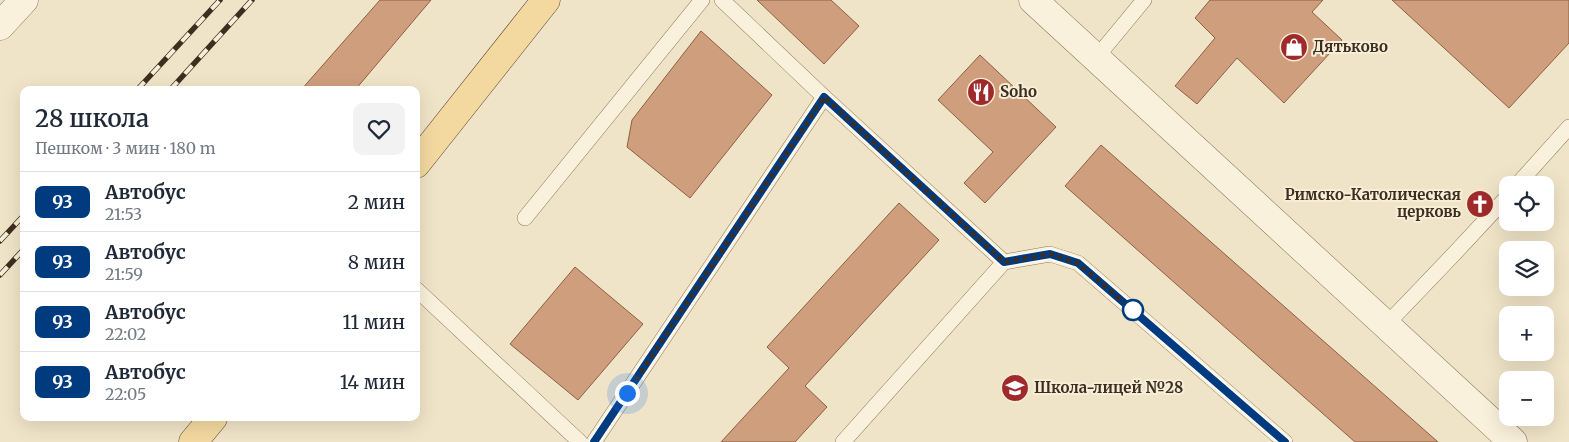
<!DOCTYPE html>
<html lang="ru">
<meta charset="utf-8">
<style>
body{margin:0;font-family:Merriweather,serif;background:#f2f2f3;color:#1f2937;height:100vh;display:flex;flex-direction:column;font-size:19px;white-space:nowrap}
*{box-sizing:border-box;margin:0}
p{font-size:16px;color:#747a83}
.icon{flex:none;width:28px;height:28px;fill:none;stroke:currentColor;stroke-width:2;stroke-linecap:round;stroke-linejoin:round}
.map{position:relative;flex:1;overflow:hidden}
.sheet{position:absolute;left:20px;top:86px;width:400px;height:335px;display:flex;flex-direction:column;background:#fff;border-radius:10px;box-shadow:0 5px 20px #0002}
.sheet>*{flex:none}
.badge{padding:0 10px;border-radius:8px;font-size:18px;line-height:32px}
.tools{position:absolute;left:1499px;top:176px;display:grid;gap:10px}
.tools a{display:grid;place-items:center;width:55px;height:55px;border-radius:10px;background:#fff;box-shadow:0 5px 20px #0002;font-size:25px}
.you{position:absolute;width:25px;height:25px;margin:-12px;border:4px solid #fff;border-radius:50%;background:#1a73e8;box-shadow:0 0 0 8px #1a73e833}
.map>.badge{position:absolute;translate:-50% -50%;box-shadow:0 0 0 2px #fff}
.round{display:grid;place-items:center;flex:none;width:52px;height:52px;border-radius:10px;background:#f2f2f3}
.summary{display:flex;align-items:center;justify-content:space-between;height:85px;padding:0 15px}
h1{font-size:24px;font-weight:600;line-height:38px}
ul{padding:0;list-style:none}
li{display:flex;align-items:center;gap:15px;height:60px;padding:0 15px;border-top:1px solid #e0e1e3}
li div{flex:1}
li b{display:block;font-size:19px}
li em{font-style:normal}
li .badge{min-width:55px;font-weight:700;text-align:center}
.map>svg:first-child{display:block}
.building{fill:#cf9f7d;stroke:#8d5f41}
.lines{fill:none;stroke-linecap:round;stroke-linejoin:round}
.service-casing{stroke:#8d765c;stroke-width:16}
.minor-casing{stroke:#8d765c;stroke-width:29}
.primary-casing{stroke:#5b4430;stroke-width:29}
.service{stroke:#faf1dc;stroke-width:15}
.minor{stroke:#faf1dc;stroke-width:28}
.primary{stroke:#f3d9a0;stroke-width:28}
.rail-casing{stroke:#3d2e20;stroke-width:5.5}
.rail{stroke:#f7eed8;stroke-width:4;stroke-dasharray:11;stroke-linecap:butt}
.line-casing{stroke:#fff;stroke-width:11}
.line{stroke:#003b80;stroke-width:8}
.walk{stroke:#3d2e20;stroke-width:5;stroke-dasharray:0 9}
.stop-dot{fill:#fff;stroke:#003b80;stroke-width:2.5}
.labels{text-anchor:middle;stroke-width:4;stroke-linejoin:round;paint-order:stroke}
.poi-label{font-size:15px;font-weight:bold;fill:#3d2e20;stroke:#f7eed8;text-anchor:start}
</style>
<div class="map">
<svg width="1569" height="442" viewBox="0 0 1569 442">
<rect width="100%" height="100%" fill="#f0e4c8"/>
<g class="building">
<polygon points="380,0 431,0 355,90 301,90"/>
<polygon points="757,0 831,0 859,26 824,64"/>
<polygon points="1210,0 1323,0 1312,12 1342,40 1284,103 1237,58 1197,104 1175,86 1215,38 1195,18"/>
<polygon points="1392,0 1569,0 1569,43 1509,108"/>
<polygon points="701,31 772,95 690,198 627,147 632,120"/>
<polygon points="980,55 1056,127 985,203 964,183 993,152 938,100"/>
<polygon points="1101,145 1438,442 1355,442 1065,186"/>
<polygon points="899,203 939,240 805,386 827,407 795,442 721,442 789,368 767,347"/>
<polygon points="575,267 643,324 578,400 510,344"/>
</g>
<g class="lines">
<g class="service-casing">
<g id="service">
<polyline points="722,0 824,97 1004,262"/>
<polyline points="1096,58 1144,0"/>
<polyline points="1517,185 1569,127"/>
<polyline points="525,218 702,0"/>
<polyline points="416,289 580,442"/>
<polyline points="1386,325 1454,254 1508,196"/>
<polyline points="594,442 824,97"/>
<polyline points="843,442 1004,262 1050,254 1078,263 1285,442"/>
</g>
</g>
<g class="minor-casing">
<g id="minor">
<polyline points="1033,0 1513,442"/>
<polyline points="0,26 24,0"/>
</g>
</g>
<g class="primary-casing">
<g id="primary">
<polyline points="416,164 546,0"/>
<polyline points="193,442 213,418"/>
</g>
</g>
<use href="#service" class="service"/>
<use href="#minor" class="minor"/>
<use href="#primary" class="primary"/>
<g class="rail-casing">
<g id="rail">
<polyline points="137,90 220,0"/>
<polyline points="170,90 252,0"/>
<polyline points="0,241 24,215"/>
<polyline points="0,275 24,249"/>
</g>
</g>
<use href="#rail" class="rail"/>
</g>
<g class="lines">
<g class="line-casing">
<polyline id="line" points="594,442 824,97 1004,262 1050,254 1078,263 1285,442"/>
</g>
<use href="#line" class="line"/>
<polyline class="walk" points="627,393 824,97 1004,262 1050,254 1078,263 1137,314 1133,310"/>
</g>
<defs>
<g id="shop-disc" transform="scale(1.4375)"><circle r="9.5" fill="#9e2a2b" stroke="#f7eed8"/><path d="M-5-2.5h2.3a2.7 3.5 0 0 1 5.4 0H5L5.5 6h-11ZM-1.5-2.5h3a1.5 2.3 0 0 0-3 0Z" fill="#fff"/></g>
<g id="restaurant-disc" transform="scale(1.4375)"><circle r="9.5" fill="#9e2a2b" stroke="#f7eed8"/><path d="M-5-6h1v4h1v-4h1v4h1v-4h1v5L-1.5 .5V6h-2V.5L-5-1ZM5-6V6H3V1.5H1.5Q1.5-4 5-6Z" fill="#fff"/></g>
<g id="church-disc" transform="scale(1.4375)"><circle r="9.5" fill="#9e2a2b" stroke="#f7eed8"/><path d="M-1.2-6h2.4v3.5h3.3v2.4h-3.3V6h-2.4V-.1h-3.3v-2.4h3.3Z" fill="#fff"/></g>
<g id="school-disc" transform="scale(1.4375)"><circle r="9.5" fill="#9e2a2b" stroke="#f7eed8"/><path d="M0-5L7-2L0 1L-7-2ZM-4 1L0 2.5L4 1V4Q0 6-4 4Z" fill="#fff"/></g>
</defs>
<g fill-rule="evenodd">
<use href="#shop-disc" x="1294" y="47"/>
<use href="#restaurant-disc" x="981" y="92"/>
<use href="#church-disc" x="1480" y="204"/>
<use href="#school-disc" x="1015" y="388"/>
</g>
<circle class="stop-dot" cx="1133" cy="310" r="10"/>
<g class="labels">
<g class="poi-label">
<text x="1313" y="52">Дятьково</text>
<text x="1000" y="97">Soho</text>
<text x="1461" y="200" text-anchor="end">Римско-Католическая<tspan x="1461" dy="17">церковь</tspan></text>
<text x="1034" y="393">Школа-лицей №28</text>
</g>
</g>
</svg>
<div class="tools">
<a><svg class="icon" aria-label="locate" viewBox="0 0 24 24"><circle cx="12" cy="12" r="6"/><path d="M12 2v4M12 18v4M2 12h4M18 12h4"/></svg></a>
<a><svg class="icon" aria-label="layers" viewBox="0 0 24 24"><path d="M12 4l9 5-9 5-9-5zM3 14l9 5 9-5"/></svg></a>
<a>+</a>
<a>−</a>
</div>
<div class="you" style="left:627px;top:393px"></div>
<section class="sheet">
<div class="summary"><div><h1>28 школа</h1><p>Пешком · 3 мин · 180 m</p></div><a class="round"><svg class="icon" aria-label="heart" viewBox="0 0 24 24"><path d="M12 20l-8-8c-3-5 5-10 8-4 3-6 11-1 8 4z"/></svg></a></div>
<ul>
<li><span class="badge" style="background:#003b80;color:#fff">93</span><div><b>Автобус</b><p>21:53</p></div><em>2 мин</em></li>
<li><span class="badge" style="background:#003b80;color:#fff">93</span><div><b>Автобус</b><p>21:59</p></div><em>8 мин</em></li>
<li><span class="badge" style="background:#003b80;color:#fff">93</span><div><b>Автобус</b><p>22:02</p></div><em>11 мин</em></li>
<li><span class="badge" style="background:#003b80;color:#fff">93</span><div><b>Автобус</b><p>22:05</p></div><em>14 мин</em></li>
</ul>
</section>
</div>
